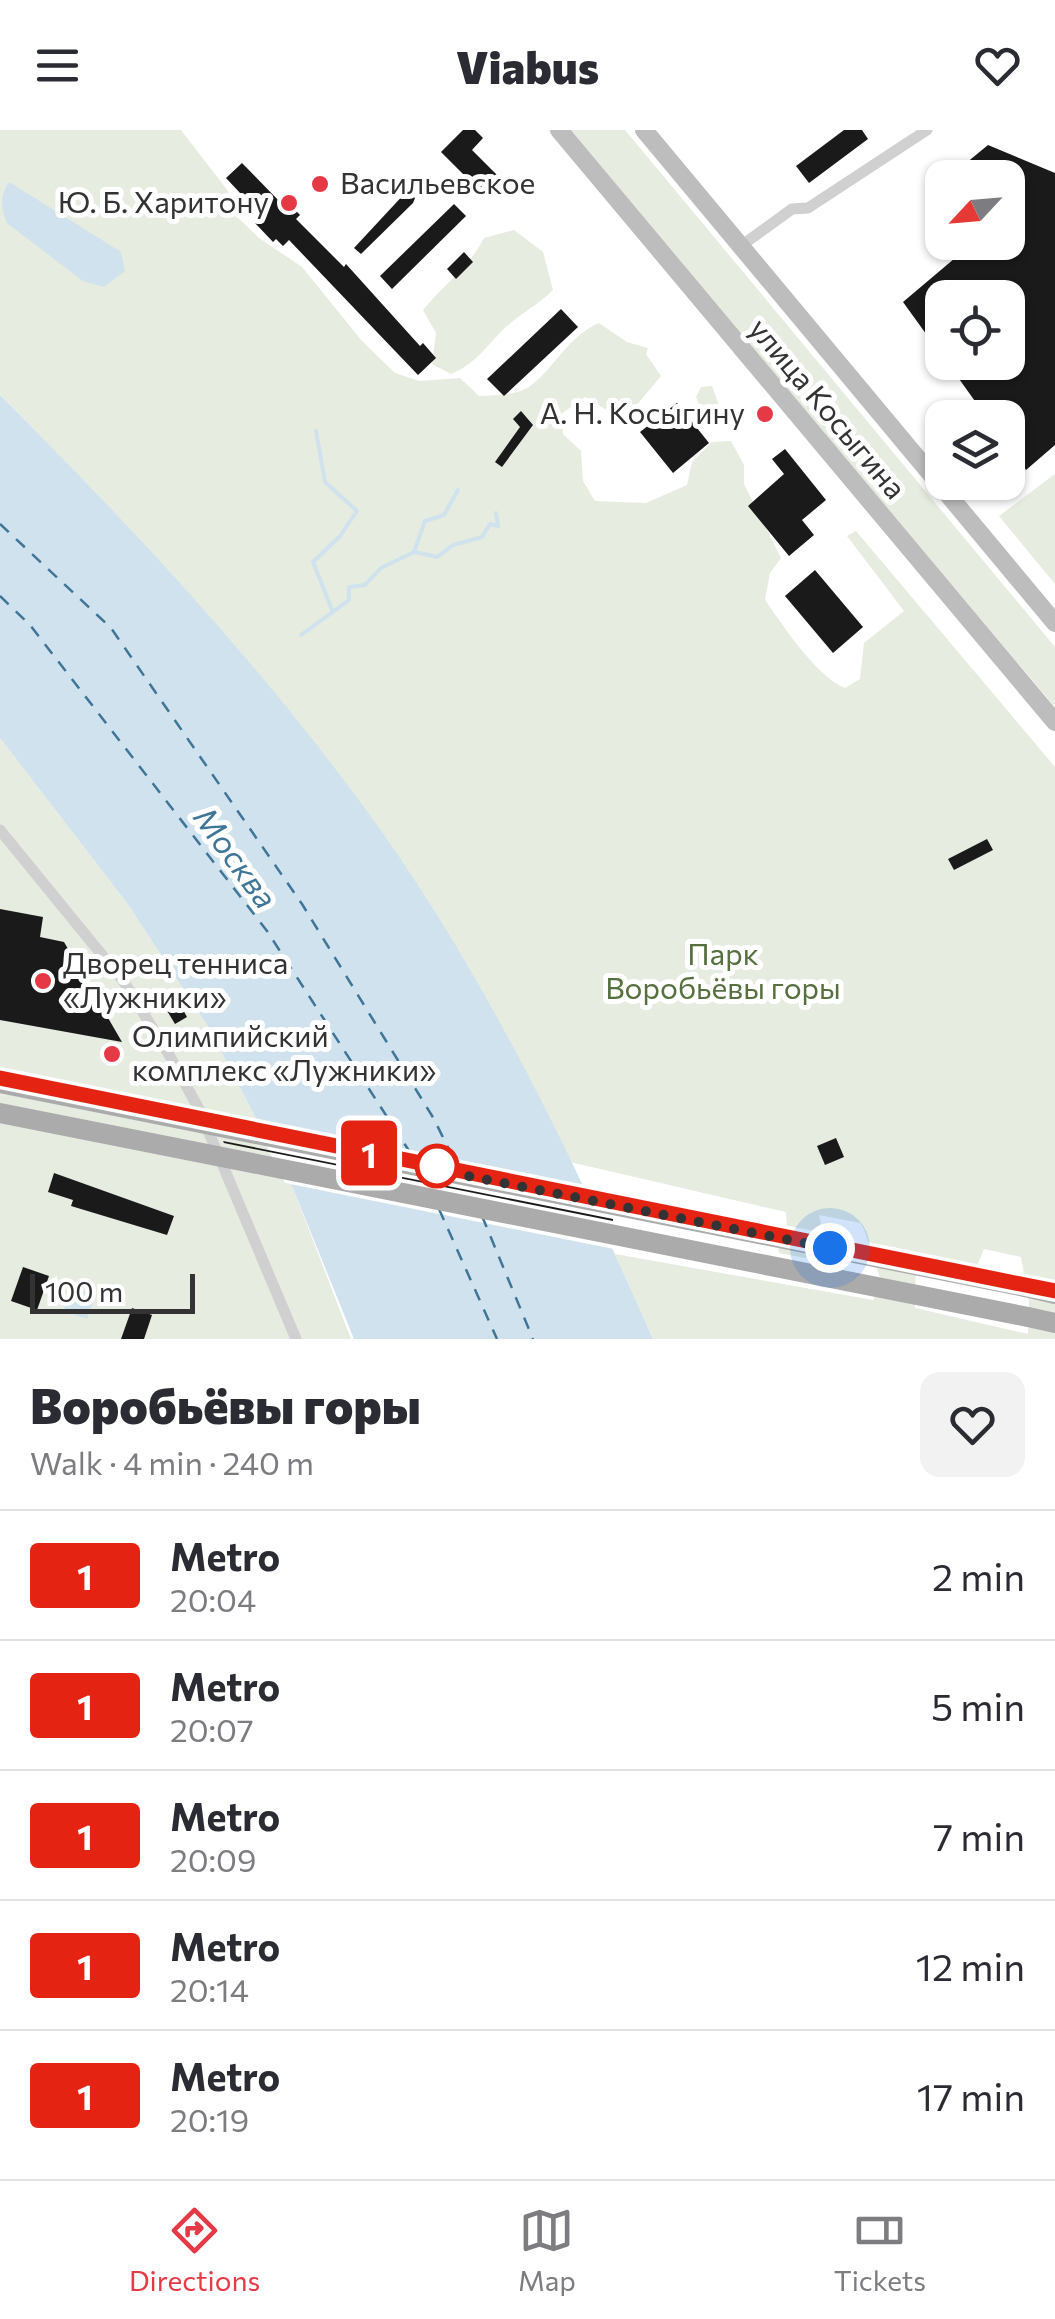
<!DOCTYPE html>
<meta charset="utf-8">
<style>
body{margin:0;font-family:Commissioner,sans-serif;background:#f2f2f3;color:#2b2b33;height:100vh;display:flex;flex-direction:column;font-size:38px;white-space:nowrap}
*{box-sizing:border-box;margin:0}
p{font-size:32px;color:#7c7c81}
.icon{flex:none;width:55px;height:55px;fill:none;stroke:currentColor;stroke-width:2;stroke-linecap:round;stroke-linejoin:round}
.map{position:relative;height:1209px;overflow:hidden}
.panel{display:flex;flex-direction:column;background:#fff;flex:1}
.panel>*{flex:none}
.badge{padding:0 20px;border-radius:8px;font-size:35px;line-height:65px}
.needle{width:65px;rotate:244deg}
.buttons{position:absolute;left:925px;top:30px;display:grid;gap:20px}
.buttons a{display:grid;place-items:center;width:100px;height:100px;border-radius:20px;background:#fff;box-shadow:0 2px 8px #0004;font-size:50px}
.scale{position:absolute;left:30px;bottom:25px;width:165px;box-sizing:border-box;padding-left:10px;border:5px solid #333;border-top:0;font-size:28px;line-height:35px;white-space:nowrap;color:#333;-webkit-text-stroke:8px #fff;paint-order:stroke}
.you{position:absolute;width:50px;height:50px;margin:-25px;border:8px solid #fff;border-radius:50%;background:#1a73e8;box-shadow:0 0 0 15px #1a73e833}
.map>.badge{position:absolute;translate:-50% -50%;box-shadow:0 0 0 5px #fff}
.round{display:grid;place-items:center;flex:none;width:105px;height:105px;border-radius:20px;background:#f2f2f3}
.summary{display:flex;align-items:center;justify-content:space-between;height:170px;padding:0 30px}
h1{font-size:48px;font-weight:800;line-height:75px}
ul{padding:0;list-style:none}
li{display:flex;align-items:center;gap:30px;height:130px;padding:0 30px;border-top:2px solid #e1e1e2}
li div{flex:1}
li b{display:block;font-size:38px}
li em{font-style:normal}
li .badge{min-width:110px;font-weight:700;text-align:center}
header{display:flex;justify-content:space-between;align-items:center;height:130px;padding:0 30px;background:#fff;font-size:45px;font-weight:800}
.tabs{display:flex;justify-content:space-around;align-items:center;height:140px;border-top:2px solid #e1e1e2;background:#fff;font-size:28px;color:#7c7c81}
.tabs a{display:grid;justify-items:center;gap:5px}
.tabs .selected{color:#e63946}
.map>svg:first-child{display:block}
.green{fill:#e6ecdf;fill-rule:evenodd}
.water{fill:#cfe2ee}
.pier{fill:#fff}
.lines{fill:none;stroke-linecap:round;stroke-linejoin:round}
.stream{stroke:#cfe2ee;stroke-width:4}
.ferry{stroke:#3f7597;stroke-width:2.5;stroke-dasharray:12 10;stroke-linecap:butt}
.building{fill:#1a1a1a}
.minor{stroke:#d0d0d0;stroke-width:11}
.secondary{stroke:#bdbdbd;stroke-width:18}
.primary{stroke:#ababab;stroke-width:20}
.primary-bridge{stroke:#ababab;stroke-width:20}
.line-casing{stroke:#fff;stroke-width:22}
.line{stroke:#e42313;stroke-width:15}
.walk{stroke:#333;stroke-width:10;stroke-dasharray:0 18}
.poi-dot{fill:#e63946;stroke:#fff;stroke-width:4}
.stop-dot{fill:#fff;stroke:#e42313;stroke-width:5}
.labels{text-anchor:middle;stroke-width:10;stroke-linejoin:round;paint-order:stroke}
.poi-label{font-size:30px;fill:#333;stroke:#fff;text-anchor:start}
.street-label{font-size:30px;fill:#333;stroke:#fff}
.park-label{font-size:30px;fill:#56703f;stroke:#fff}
.water-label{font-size:32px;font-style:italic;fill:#3f7597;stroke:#fff}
</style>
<header><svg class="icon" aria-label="menu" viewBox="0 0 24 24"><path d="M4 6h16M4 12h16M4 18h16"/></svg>Viabus<svg class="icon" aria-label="heart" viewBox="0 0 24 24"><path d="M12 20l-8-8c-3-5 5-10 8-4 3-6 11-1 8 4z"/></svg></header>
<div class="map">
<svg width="1055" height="1209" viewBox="0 0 1055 1209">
<rect width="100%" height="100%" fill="#fff"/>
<g class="green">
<path d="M0,0H181L228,61L233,83L259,108L302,137L362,211L395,243L419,251L460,248L479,266C494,265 513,266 527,258C552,243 566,207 599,193L627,212L648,218L646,224L661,246L635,277L610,282L585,267L561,284L563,304L581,321L583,351L595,371L646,373L687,355L692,332L712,312L731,311L744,335V354L781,428L770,443L765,470C785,498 815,545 845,558L860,549L864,513L904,481L847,406L856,401L1055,637V1209H653L615,1124L873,1170L882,1154L864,1099L860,1093L819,1085L823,1102L818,1122L805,1128L779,1123L775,1098L787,1097L786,1082L570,1032C426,728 235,500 0,265ZM984,1119L1021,1127L1029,1172L1028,1204L915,1178L916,1129L976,1138Z"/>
<polygon points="567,0 625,0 1055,517 1055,577"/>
<path d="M514,100L543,122L553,160C537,176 516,186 501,202C483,220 475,234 451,244L432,234L436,203L423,180C444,154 468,139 484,108Z"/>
<polygon points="712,256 724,290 721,293 703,284 696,267 701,257"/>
<polygon points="1055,344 1055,454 999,386"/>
<polygon points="0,608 127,773 209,898 294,1061 351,1209 0,1209"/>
</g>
<g class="water">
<path d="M9,52L121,122L125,141L104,157L83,151L7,93C0,77 0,67 9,52Z"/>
<path d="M0,265C132,397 259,533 369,684C486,845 573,1028 653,1209H354L294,1061L209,898L127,773L0,608Z"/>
<polygon points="72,1157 96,1165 87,1189 63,1181"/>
</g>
<polygon class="pier" points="254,990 588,1058 619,1120 285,1053"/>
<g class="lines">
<g class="stream">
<polyline points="316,301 325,352 357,381 340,406 313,432 332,480"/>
<polyline points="414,422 437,427 453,415 482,407 490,394 498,396 496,383"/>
<polyline points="301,505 349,470 349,457 365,455 381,438 414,422 425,391 444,385 458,360"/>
</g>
<g class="ferry">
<polyline points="0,394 111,498 302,774 434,989 456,1034"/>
<polyline points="0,466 30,495 267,801 413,1027"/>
<polyline points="439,1079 497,1209"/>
<polyline points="482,1086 533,1209"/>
</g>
</g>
<g class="building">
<polygon points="463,0 475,0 483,8 472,20 503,51 486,67 441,22"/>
<polygon points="844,0 862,0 868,9 809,53 796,36"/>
<polygon points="988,15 1055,43 1055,315 1026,340 1008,315 1008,288 987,288 947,232 1008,232 1008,168 942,168 942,226 903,172 974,112 1008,112 1008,48 948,48"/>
<polygon points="242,33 280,72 284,68 300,85 296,89 344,137 346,134 420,216 423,213 436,228 418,245 289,110 283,116 276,109 273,112 255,93 256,80 226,48"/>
<polygon points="407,61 415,68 413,73 361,124 354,118"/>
<polygon points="454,74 466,86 392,159 380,146"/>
<polygon points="464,122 473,132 456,149 447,139"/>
<polygon points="561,179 578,197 504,266 487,249"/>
<polygon points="677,273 709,313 673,343 640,302"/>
<polygon points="521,281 533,295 502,337 495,332 520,297 513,289"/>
<polygon points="785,319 826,370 802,390 814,405 789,426 748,376 784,344 772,329"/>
<polygon points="815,440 863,497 833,523 785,466"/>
<polygon points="987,709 993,720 954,740 948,729"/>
<polygon points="0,779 43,787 40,807 64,812 122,912 0,890"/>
<polygon points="173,862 187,887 175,894 160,869"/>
<polygon points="836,1008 844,1027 825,1035 817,1016"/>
<polygon points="223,1011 613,1089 613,1091 224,1013"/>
<polygon points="54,1043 174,1086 167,1105 71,1076 73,1070 48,1062"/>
<polygon points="23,1137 49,1146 37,1180 11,1171"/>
<polygon points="132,1178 152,1185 144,1209 121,1209"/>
</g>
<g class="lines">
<g class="minor">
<polyline points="741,116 792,79 808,78 927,0"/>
<polyline points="0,700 124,852 168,923 199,979 296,1209"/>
</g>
<g class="secondary">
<polyline points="559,0 1055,592"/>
<polyline points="644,0 1055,493"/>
</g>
<g class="primary">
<polyline points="1025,1157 1055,1164"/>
<polyline points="1028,1187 1055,1193"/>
</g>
<g class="primary-bridge">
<polyline points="0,953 1025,1157"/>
<polyline points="0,983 1028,1187"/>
</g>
</g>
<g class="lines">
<g class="line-casing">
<polyline id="line" points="0,948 1055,1161"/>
</g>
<use href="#line" class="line"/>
<polyline class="walk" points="437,1036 438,1040 830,1118"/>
</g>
<g class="poi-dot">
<circle cx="320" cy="54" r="10"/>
<circle cx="289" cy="73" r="10"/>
<circle cx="765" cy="284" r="10"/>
<circle cx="43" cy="851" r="10"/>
<circle cx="112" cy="924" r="10"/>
</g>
<circle class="stop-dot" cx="437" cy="1036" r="20"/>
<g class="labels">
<g class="poi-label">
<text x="340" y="64">Васильевское</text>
<text x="269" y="83" text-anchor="end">Ю. Б. Харитону</text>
<text x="745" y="294" text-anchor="end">А. Н. Косыгину</text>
<text x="63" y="844">Дворец тенниса<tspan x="63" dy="34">«Лужники»</tspan></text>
<text x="132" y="917">Олимпийский<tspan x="132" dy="34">комплекс «Лужники»</tspan></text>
</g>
<g class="street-label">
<text transform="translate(827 279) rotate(50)" y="10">улица Косыгина</text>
</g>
<g class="park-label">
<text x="723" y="835">Парк<tspan x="723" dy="34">Воробьёвы горы</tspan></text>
</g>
<g class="water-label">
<text transform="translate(235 728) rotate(54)" y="11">Москва</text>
</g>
</g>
</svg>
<div class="buttons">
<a><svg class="needle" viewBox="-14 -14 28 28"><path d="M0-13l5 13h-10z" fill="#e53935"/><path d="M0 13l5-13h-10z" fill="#7c7c81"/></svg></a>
<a><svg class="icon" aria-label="locate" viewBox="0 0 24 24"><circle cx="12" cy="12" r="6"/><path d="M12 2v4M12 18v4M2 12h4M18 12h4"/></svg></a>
<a><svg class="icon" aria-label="layers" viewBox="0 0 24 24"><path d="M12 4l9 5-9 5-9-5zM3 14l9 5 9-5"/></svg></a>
</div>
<div class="scale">100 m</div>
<div class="you" style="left:830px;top:1118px"></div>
<b class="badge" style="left:369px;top:1023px;background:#e42313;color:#fff">1</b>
</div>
<section class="panel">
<div class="summary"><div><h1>Воробьёвы горы</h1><p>Walk · 4 min · 240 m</p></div><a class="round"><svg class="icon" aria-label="heart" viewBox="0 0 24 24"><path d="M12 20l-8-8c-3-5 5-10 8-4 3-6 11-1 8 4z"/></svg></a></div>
<ul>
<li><span class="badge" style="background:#e42313;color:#fff">1</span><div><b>Metro</b><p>20:04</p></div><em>2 min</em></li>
<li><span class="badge" style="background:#e42313;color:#fff">1</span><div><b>Metro</b><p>20:07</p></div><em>5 min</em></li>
<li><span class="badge" style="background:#e42313;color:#fff">1</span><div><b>Metro</b><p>20:09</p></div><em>7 min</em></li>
<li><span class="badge" style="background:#e42313;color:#fff">1</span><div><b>Metro</b><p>20:14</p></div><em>12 min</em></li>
<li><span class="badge" style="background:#e42313;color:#fff">1</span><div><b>Metro</b><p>20:19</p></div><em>17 min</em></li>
</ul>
</section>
<nav class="tabs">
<a class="selected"><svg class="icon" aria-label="directions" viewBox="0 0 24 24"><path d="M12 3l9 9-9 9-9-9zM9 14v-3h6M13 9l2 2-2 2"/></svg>Directions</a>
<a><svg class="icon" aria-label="map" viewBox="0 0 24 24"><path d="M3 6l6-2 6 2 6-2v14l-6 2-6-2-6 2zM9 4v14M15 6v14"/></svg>Map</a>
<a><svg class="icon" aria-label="tickets" viewBox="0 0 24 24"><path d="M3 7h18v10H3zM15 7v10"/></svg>Tickets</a>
</nav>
